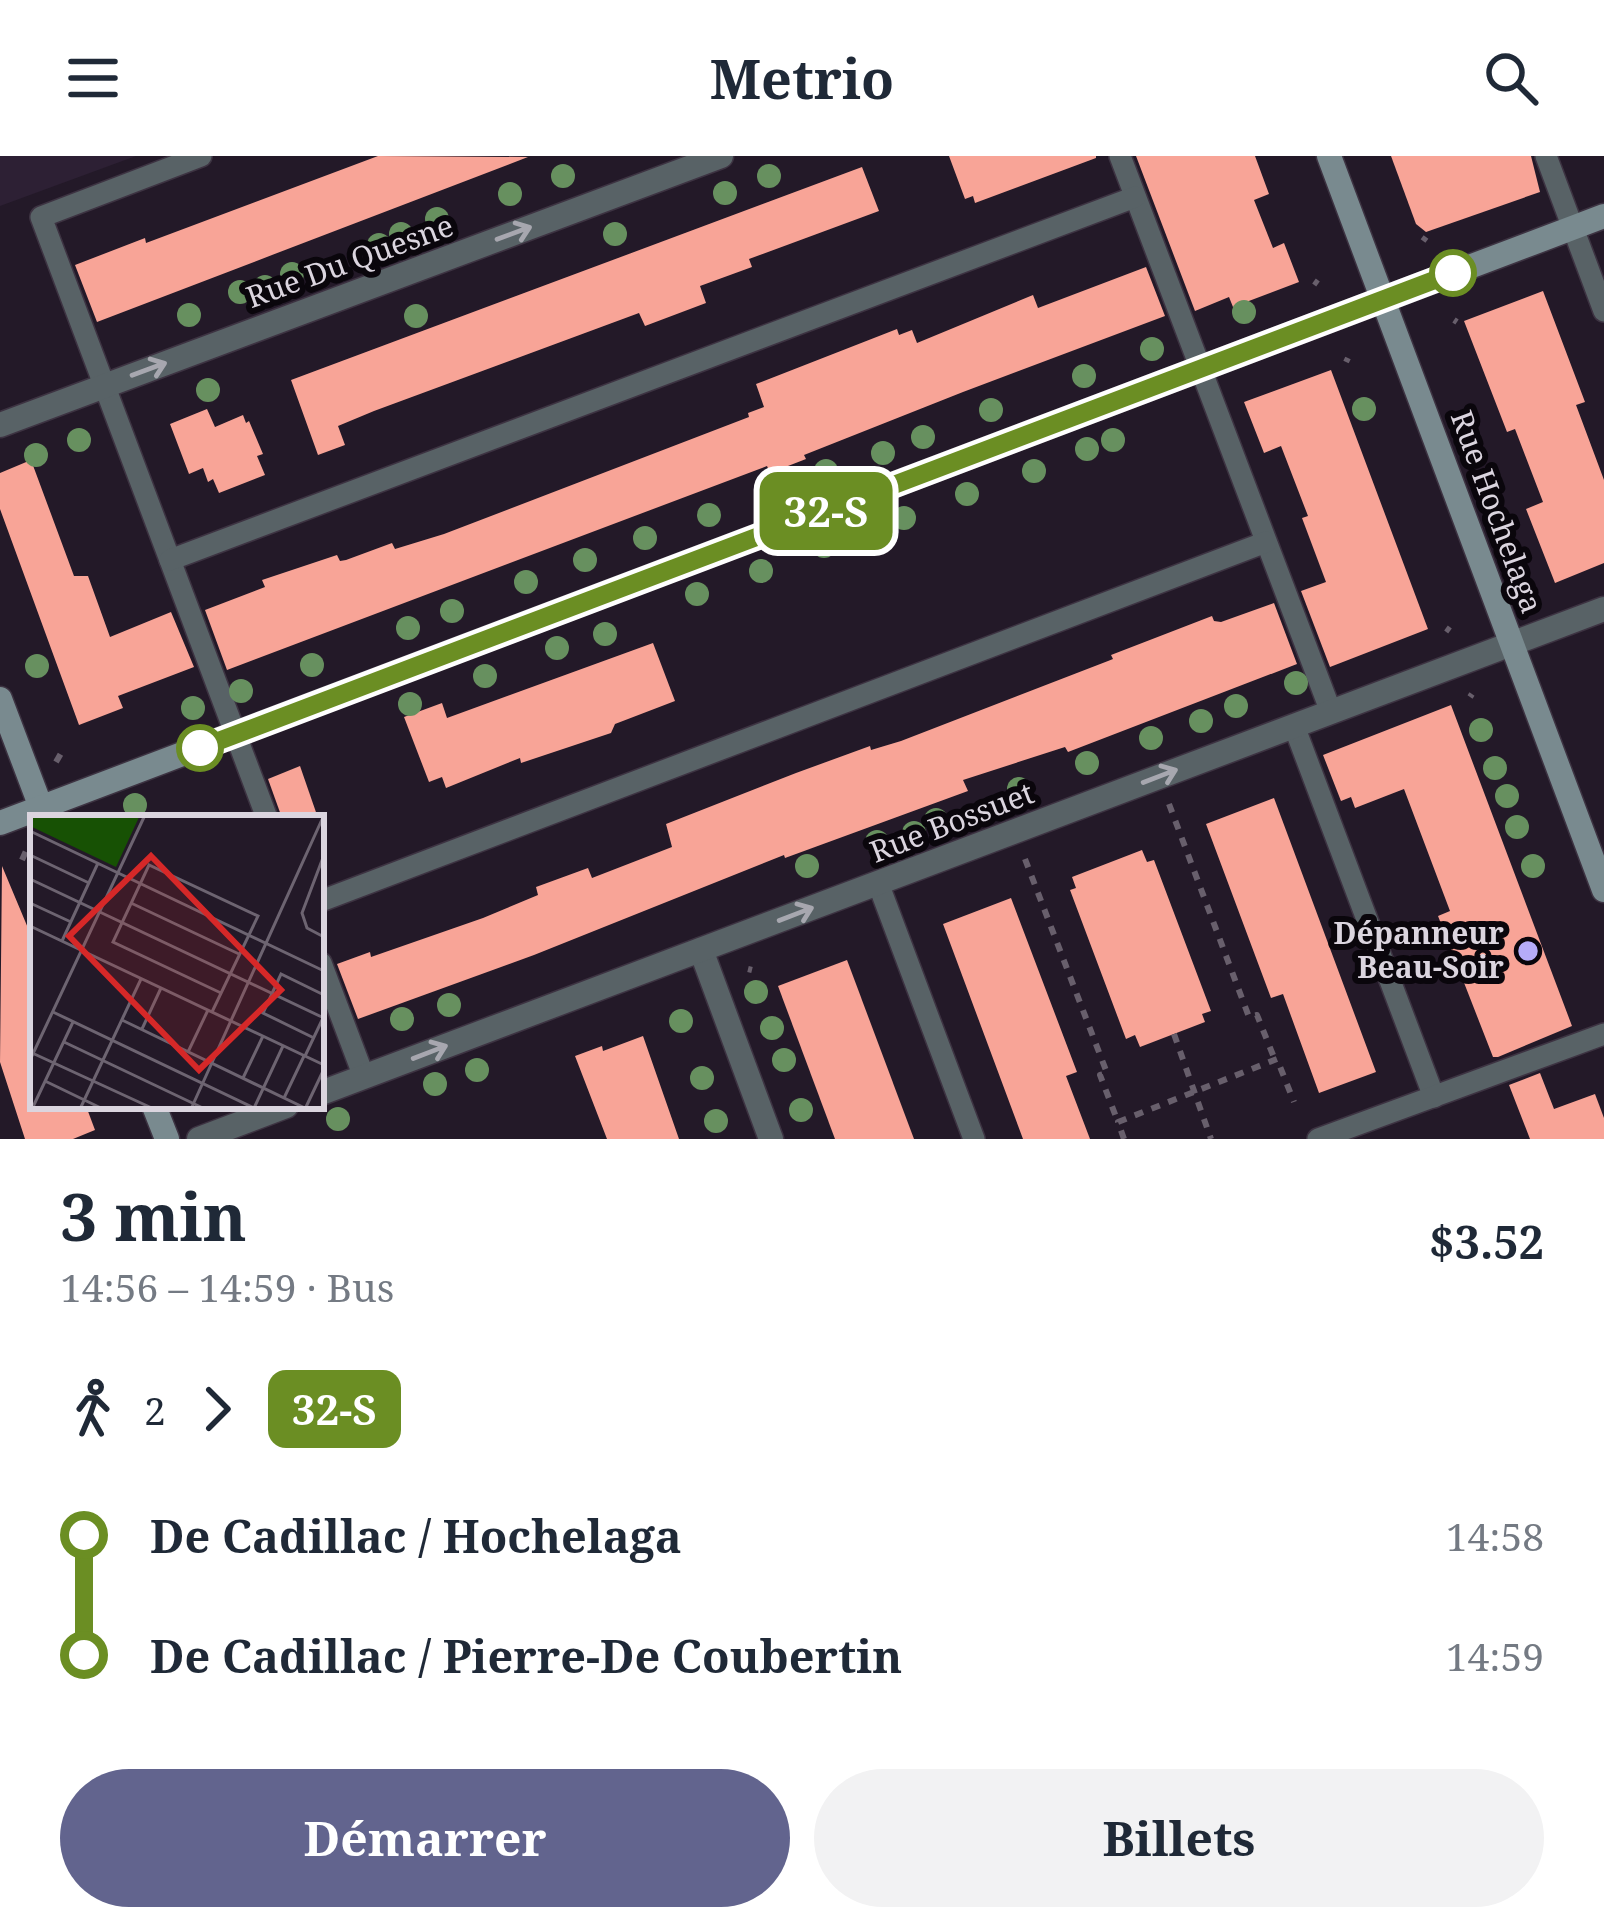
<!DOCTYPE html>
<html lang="fr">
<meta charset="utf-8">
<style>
body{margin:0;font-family:"Noto Serif",serif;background:#f2f2f3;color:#1f2937;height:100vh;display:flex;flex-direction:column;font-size:45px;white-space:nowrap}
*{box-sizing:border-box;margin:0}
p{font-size:39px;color:#747a83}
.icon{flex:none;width:66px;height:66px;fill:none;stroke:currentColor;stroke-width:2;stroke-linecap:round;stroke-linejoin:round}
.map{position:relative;height:983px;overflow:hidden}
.drawer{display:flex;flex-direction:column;background:#fff;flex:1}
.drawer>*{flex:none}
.badge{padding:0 24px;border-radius:18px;font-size:42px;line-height:78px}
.map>.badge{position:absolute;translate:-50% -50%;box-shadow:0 0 0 6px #fff}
.legs{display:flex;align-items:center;gap:18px;height:132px;padding:0 60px;font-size:39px}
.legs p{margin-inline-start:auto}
.headline{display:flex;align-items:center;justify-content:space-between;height:204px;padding:0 60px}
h1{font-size:66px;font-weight:700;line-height:90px}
.primary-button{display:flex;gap:24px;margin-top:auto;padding:24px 60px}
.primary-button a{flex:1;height:138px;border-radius:72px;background:#62648e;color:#fff;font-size:48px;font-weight:700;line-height:138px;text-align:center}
.primary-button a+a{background:#f2f2f3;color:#1f2937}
ul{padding:0 60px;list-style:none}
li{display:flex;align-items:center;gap:42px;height:120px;font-size:45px}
li i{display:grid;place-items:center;width:18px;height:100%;margin:0 15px;background:currentColor}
li i::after{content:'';width:30px;height:30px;margin:-15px;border:9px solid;border-radius:50%;background:#fff}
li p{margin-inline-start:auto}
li:first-child i{background:linear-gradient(#0000 50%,currentColor 0)}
li:last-child i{background:linear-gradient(currentColor 50%,#0000 0)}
header{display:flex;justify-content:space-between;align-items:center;height:156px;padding:0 60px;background:#fff;font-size:54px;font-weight:700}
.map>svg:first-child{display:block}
.built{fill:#2d2034}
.building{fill:#f8a497}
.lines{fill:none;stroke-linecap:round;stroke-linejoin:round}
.lane-casing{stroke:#3d3342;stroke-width:24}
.street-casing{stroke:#3d3342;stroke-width:27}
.secondary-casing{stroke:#3d3342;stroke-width:27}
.path{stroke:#685f6c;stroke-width:6;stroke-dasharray:9 9;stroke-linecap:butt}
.lane{stroke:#586266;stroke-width:21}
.street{stroke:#586266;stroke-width:24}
.secondary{stroke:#798a8f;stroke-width:24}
.tree{fill:#67905f}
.oneway{stroke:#a7a7af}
.line-1-casing{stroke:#fff;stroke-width:27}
.line-1{stroke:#6b8e23;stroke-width:18}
.stop-1-dot{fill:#fff;stroke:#6b8e23;stroke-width:6}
.poi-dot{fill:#b5acf8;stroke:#0a060c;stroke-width:4.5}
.labels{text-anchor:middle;stroke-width:12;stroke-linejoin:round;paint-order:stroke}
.street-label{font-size:30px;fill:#dbd5df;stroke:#0a060c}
.poi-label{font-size:30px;font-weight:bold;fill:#dbd5df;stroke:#0a060c;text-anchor:end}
.inset-road{fill:none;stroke:#6d6471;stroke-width:3}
.view{fill:#d62828;fill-opacity:0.15;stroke:#d62828;stroke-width:6}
.inset-edge{fill:none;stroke:#dbd5df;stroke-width:6}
</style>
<header><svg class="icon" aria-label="menu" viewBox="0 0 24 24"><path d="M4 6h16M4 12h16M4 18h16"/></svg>Metrio<svg class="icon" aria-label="search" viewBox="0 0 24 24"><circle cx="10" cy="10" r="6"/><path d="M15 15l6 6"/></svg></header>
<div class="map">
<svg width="1604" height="983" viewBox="0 0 1604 983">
<rect width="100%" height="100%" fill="#231928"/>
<polygon class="built" points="0,0 136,0 0,50"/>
<g class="building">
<polygon points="378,0 528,1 97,166 75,109 145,82 146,87"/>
<polygon points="949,0 1096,0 1096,2 975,47 973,40 965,43"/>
<polygon points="1136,0 1255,0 1269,38 1254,44 1273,92 1284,87 1299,126 1233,151 1229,141 1195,155"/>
<polygon points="1391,0 1531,0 1540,36 1426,76 1416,68"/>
<polygon points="862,11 879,55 749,103 752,111 700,130 706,147 645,170 639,157 374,255 338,270 345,289 318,299 291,224"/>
<polygon points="1146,111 1165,160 963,236 804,299 806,303 770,317 767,310 227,514 205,454 265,431 262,424 337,399 340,405 346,404 392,387 395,393 444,378 749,261 748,257 764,251 756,228 897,173 899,179 912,174 917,187 1033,139 1038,152"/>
<polygon points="1543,135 1585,246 1576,249 1604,324 1604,407 1555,427 1526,353 1543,346 1515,273 1507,276 1464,165"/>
<polygon points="1331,214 1428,473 1330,511 1301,435 1326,426 1302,362 1308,360 1281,290 1264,297 1244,246"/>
<polygon points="207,253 215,271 243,259 246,267 249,265 263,298 257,300 265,319 219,337 213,323 208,326 203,312 189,318 170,268"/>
<polygon points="31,304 74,420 88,420 110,481 171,456 194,511 118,540 123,552 79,569 0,353 0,317"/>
<polygon points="1274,447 1297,508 1068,596 1065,591 963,624 968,635 785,702 784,699 534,799 358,863 337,808 370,796 371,801 483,762 538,739 536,731 588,712 592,722 672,691 666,668 796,617 870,590 871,594 901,585 1108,505 1113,503 1111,499 1212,460 1214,465 1221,466"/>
<polygon points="653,487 675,545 615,568 611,577 521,607 520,602 446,632 442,621 429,626 404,561 442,547 447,562"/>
<polygon points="1451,549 1572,870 1498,901 1493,901 1438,760 1450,755 1404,633 1355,652 1351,641 1341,645 1323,599"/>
<polygon points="300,610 318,662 282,662 268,623"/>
<polygon points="1274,642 1376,916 1319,937 1283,838 1271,842 1206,668"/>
<polygon points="1142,694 1147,706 1154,704 1211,855 1202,858 1205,866 1140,891 1135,879 1126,883 1070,734 1076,732 1072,721"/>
<polygon points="2,710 33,784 33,950 86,950 95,974 73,983 25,983 0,906"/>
<polygon points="1011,742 1077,916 1066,920 1090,983 1023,983 943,768"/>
<polygon points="847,804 914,983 835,983 778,830"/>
<polygon points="643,880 679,983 607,983 575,900 602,890 603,895"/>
<polygon points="1540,917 1554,953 1595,938 1604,962 1604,983 1530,983 1509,929"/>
</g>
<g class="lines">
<g class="lane-casing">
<g id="lane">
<polyline points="201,0 41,61 267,662"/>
<polyline points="1120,0 1331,556"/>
<polyline points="1546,0 1604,155"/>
<polyline points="170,404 1135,41"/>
<polyline points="1294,570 1434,941"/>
<polyline points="878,727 974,983"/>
<polyline points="321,745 1266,386"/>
<polyline points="321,807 364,921"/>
<polyline points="1318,983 1604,878"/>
</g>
</g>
<g class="street-casing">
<g id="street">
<polyline points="0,269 721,0"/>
<polyline points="701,794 771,983"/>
<polyline points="321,937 1604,453"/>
<polyline points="199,983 286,950"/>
</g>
</g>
<g class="secondary-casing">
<g id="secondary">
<polyline points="1329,0 1604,734"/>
<polyline points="0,543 45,662"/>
<polyline points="0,667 1604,60"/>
<polyline points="154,950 167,983"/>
</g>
</g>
<g class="path">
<polyline points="1423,85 1426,81"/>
<polyline points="1314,125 1318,128"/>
<polyline points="1454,164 1457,166"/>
<polyline points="1346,206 1348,202"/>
<polyline points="1446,472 1450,475"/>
<polyline points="1470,541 1472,538"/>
<polyline points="56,606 64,592"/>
<polyline points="1169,648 1249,861 1257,859 1275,904"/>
<polyline points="1025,703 1107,917 1100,919 1118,966"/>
<polyline points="22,704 26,695"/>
<polyline points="748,813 752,814"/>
<polyline points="1174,878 1211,983"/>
<polyline points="1124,983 1118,966 1277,903 1294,946"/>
</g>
<use href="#lane" class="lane"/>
<use href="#street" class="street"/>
<use href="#secondary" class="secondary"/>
</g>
<g class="tree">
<circle cx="563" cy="20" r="12"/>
<circle cx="769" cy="20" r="12"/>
<circle cx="725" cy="37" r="12"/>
<circle cx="510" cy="38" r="12"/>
<circle cx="437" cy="63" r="12"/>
<circle cx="401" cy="78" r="12"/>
<circle cx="615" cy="78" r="12"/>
<circle cx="379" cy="89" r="12"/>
<circle cx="292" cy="118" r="12"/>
<circle cx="265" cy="131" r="12"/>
<circle cx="240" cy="136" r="12"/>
<circle cx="1244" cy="156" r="12"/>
<circle cx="189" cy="159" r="12"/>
<circle cx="416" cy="160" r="12"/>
<circle cx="1152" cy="193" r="12"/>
<circle cx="1084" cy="220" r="12"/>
<circle cx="208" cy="234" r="12"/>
<circle cx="1364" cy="253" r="12"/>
<circle cx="991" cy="254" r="12"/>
<circle cx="923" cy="281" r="12"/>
<circle cx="79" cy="284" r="12"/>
<circle cx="1113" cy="284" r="12"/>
<circle cx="1087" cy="293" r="12"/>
<circle cx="883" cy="297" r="12"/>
<circle cx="36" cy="299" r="12"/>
<circle cx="826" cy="315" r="12"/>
<circle cx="1034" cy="315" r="12"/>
<circle cx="778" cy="332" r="12"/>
<circle cx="967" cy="338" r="12"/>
<circle cx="709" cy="359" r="12"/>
<circle cx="904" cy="362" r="12"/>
<circle cx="645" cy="382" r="12"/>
<circle cx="824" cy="390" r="12"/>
<circle cx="585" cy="404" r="12"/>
<circle cx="761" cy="415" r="12"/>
<circle cx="526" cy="426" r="12"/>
<circle cx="697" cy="438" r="12"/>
<circle cx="452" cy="455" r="12"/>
<circle cx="408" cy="472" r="12"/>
<circle cx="605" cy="478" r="12"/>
<circle cx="557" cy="492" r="12"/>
<circle cx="312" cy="509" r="12"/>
<circle cx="37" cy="510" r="12"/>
<circle cx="485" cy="520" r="12"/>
<circle cx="1296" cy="527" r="12"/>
<circle cx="241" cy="535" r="12"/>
<circle cx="410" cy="548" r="12"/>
<circle cx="1236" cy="550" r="12"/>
<circle cx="193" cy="552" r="12"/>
<circle cx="1201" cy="565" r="12"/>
<circle cx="1481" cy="574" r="12"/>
<circle cx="1151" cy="582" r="12"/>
<circle cx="1087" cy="607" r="12"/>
<circle cx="1495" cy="612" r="12"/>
<circle cx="1019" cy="633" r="12"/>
<circle cx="1507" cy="640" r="12"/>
<circle cx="135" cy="649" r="12"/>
<circle cx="936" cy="664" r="12"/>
<circle cx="1517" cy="671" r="12"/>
<circle cx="914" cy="677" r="12"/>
<circle cx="877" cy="686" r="12"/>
<circle cx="807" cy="710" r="12"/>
<circle cx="1533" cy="710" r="12"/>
<circle cx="756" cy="836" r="12"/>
<circle cx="449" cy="849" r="12"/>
<circle cx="402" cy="863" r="12"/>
<circle cx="681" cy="865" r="12"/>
<circle cx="772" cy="872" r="12"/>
<circle cx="784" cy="904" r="12"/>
<circle cx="477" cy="914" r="12"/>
<circle cx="702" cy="922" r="12"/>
<circle cx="435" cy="928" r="12"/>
<circle cx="801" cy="954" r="12"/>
<circle cx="338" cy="963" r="12"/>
<circle cx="716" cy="965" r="12"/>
</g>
<defs><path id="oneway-shaft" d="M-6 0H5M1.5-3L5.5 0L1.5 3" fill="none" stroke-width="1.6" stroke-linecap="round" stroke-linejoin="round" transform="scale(3)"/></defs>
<g class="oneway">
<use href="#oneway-shaft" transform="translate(514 77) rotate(-20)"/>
<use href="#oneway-shaft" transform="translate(149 213) rotate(-20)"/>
<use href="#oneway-shaft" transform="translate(1160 620) rotate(-21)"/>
<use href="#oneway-shaft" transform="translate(796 758) rotate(-21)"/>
<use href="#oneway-shaft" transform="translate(430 896) rotate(-21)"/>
</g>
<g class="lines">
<g class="line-1-casing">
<polyline id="line-1" points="200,592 1453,117"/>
</g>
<use href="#line-1" class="line-1"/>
</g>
<g class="stop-1-dot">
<circle cx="1453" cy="117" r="21"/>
<circle cx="200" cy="592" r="21"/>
</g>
<circle class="poi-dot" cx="1528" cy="795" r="12"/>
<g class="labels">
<g class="street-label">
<text transform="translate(350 106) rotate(-20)" y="10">Rue Du Quesne</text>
<text transform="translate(1496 356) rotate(70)" y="10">Rue Hochelaga</text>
<text transform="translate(952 667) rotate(-21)" y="10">Rue Bossuet</text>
</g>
<g class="poi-label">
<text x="1504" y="788">Dépanneur<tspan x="1504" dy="34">Beau-Soir</tspan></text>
</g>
</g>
<g transform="translate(30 659)">
<rect width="294" height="294" fill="#231928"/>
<path d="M0,0H110L86,52L0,11Z" fill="#175104"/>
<path class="inset-road" d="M0,16L294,156M0,40L59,68M294,40L272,98L277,113L294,122M0,64L294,203M0,88L41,107M101,88L209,139M0,111L294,250M32,126L68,48M23,197L226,294M182,197L228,101L119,50L83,127L191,178M92,205L277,294M112,214L131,173M284,223L233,198L251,159L294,180M34,227L175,294M0,237L124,294M158,237L178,195M275,241L293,203M0,245L115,0M213,263L233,221M15,266L73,294M254,283L274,241M224,293L253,231M2,294L43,207M50,294L111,164M161,294L294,0M275,294L294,254"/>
<path class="view" d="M121,41L251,175L169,255L39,121Z"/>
<rect width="294" height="294" class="inset-edge"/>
</g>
</svg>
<b class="badge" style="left:826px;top:355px;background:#6b8e23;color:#fff">32-S</b>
</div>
<section class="drawer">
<div class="headline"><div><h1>3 min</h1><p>14:56 – 14:59 · Bus</p></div><b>$3.52</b></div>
<div class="legs"><svg class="icon" aria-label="walk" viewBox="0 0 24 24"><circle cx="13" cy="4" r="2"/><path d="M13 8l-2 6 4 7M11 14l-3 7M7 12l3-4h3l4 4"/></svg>2<svg class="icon" aria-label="forward" viewBox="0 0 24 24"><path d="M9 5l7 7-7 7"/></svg><b class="badge" style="background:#6b8e23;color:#fff">32-S</b></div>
<ul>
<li><i style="color:#6b8e23"></i><b>De Cadillac / Hochelaga</b><p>14:58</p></li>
<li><i style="color:#6b8e23"></i><b>De Cadillac / Pierre-De Coubertin</b><p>14:59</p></li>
</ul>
<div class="primary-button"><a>Démarrer</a><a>Billets</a></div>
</section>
